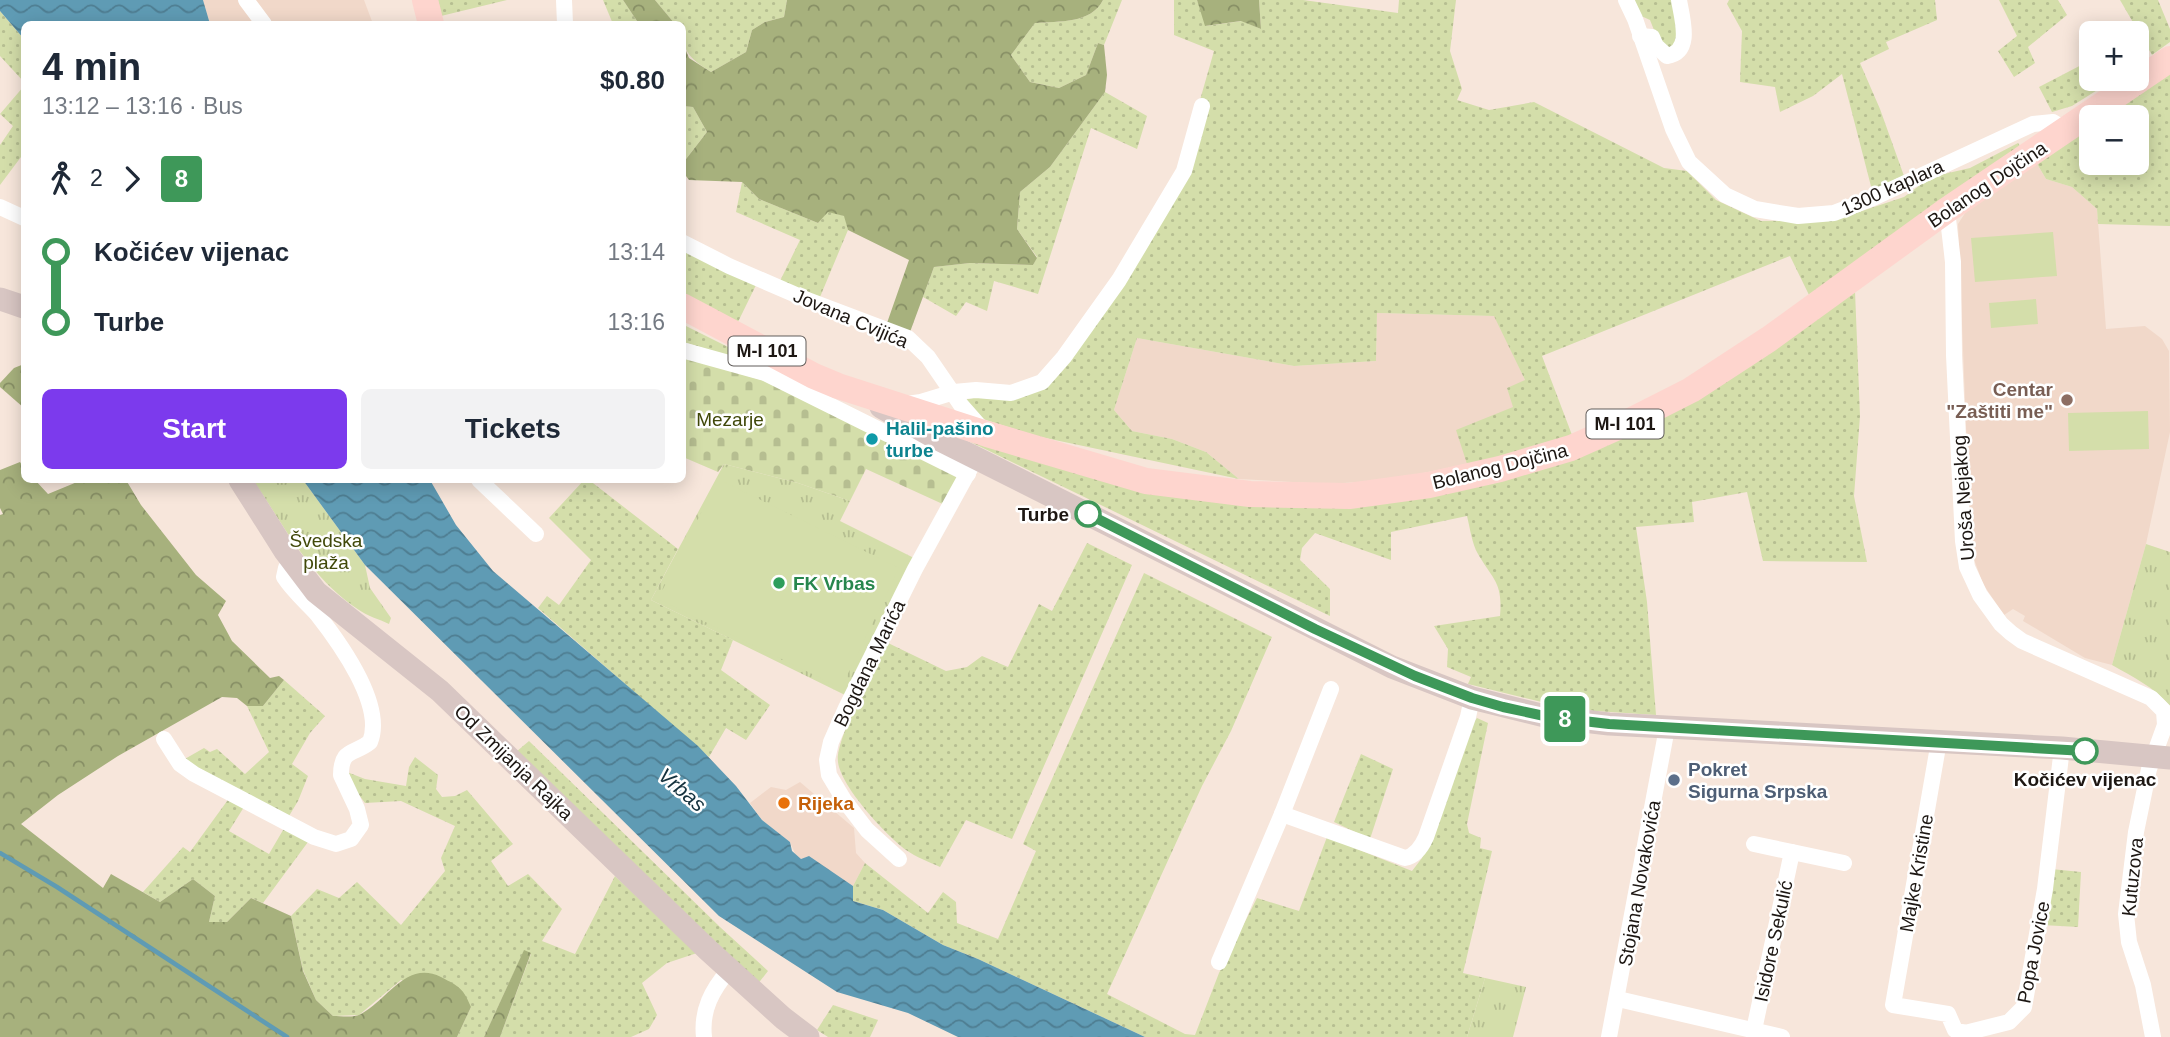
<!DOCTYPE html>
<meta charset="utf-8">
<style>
body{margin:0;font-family:Arial,sans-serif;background:#f2f2f3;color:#1f2937;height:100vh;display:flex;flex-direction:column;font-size:26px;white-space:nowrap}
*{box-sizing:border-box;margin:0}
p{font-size:23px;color:#747a83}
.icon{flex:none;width:38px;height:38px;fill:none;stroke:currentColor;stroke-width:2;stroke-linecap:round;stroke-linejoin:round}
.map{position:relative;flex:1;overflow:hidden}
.details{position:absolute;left:21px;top:21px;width:665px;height:462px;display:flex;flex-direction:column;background:#fff;border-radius:10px;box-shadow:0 4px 18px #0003}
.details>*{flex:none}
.badge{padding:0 14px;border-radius:5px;font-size:24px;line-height:46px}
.controls{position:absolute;left:2079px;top:21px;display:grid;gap:14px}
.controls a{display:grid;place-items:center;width:70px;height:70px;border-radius:10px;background:#fff;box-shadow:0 4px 18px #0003;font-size:35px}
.map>.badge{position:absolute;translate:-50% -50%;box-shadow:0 0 0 4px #fff}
.legs{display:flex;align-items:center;gap:10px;height:77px;padding:0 21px;font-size:23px}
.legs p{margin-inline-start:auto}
.headline{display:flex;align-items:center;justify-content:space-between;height:119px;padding:0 21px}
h1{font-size:38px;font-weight:600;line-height:52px}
.cta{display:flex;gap:14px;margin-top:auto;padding:14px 21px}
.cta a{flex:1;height:80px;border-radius:10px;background:#7c3aed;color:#fff;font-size:28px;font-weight:600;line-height:80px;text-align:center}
.cta a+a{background:#f2f2f3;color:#1f2937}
ul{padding:0 21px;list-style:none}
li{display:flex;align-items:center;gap:24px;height:70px;font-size:26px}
li i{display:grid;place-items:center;width:10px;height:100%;margin:0 9px;background:currentColor}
li i::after{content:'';width:18px;height:18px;margin:-9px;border:5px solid;border-radius:50%;background:#fff}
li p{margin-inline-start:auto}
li:first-child i{background:linear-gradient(#0000 50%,currentColor 0)}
li:last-child i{background:linear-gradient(currentColor 50%,#0000 0)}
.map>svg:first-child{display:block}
.built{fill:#f1d8c9}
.grass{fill:url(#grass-dots)}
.forest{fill:url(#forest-crowns)}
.cemetery{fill:url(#cemetery-stones)}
.park{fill:url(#park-tufts)}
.garden{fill:#d4deaa}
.water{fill:url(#water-waves)}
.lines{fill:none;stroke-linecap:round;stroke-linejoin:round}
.stream{stroke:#5f9bb4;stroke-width:4.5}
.street{stroke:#fff;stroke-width:16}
.secondary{stroke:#d8c6c3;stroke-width:23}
.primary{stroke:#fed5ce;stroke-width:26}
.line-1-casing{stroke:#fff;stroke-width:16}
.line-1{stroke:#3e9859;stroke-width:10}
.education-dot{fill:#8d6e63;stroke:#fff;stroke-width:2.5}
.culture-dot{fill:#0f9aa8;stroke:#fff;stroke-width:2.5}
.stop-1-dot{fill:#fff;stroke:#3e9859;stroke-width:3.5}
.leisure-dot{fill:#2e9e5b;stroke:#fff;stroke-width:2.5}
.service-dot{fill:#5c6f8a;stroke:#fff;stroke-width:2.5}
.food-dot{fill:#e8710a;stroke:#fff;stroke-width:2.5}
.labels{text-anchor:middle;stroke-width:5;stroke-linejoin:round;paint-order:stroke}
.shield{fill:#fff;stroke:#615d5a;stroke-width:2}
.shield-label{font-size:18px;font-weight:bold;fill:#1d1713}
.street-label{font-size:19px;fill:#1d1713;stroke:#fff}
.education-label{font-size:19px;font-weight:bold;fill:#785e54;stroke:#fff;text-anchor:end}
.park-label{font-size:19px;fill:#404809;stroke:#fff}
.culture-label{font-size:19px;font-weight:bold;fill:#0d838f;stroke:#fff;text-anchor:start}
.stop-label{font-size:19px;font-weight:bold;fill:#1d1713;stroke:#fff;text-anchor:end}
.leisure-label{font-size:19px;font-weight:bold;fill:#27864d;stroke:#fff;text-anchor:start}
.service-label{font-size:19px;font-weight:bold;fill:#4e5e75;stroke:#fff;text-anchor:start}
.food-label{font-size:19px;font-weight:bold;fill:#c56008;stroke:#fff;text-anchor:start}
.water-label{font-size:21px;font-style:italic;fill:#15323e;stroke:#fff}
</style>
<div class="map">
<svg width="2170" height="1037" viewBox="0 0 2170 1037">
<defs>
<pattern id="grass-dots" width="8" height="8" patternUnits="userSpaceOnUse" patternTransform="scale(1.75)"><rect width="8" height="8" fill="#d4deaa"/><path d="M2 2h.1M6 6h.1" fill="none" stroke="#b6be91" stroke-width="1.8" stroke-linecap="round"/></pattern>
<pattern id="forest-crowns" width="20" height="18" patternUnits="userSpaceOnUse" patternTransform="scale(1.75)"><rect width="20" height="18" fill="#a7b17d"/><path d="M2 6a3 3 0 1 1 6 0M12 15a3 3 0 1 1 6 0" fill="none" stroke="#878f65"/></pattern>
<pattern id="cemetery-stones" width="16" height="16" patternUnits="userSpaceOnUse" patternTransform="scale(1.75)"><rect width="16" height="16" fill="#d4deaa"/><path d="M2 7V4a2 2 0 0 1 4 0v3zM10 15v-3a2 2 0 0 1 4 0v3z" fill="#b6be91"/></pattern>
<pattern id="park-tufts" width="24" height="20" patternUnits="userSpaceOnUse" patternTransform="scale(1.75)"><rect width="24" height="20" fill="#d4deaa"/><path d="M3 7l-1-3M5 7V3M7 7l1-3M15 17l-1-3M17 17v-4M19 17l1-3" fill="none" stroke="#b6be91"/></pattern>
<pattern id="water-waves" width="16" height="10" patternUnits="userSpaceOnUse" patternTransform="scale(1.75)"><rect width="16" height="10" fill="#5f9bb4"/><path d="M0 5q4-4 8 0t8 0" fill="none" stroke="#4e7d91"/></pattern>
</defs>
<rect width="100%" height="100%" fill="#f7e6db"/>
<g class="built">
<polygon points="203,0 240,0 260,24 210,24"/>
<polygon points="250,0 364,0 373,24 269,24"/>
<polygon points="2036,162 2046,179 2072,187 2097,209 2106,329 2145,326 2162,339 2169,351 2170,432 2146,544 2112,665 2085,658 2023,621 2025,616 2013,609 2004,615 1983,584 1971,551 1958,224 1969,207"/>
<polygon points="1377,313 1495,316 1525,380 1513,407 1467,464 1389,480 1328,484 1239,479 1206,452 1172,439 1132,431 1114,410 1137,338 1294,366 1376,361"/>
<polygon points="800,782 854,828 856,853 865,863 853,886 809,857 801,859 796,856 790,842 762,820 750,803 771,787 786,790"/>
</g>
<g class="grass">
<polygon points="436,0 507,0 441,16"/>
<polygon points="603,0 623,0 639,24 613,24"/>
<path d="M655,0H787L784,17L765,22L752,30L746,52L711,72C688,57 683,53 682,24H675Z"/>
<path d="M1103,0H1122L1104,45L1098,43L1086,75L1059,88L1030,82L1011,55L1035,23C1059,21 1091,24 1103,0Z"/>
<polygon points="1174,0 1197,0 1206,26 1242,21 1261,29 1259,0 1303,0 1398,13 1399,0 1456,0 1450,51 1462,89 1457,100 1489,110 1534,102 1664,168 1687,171 1716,200 1761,221 1835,220 1904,197 1931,177 1970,168 2018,143 2020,146 1809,295 1790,256 1542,356 1572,435 1529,450 1467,464 1456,430 1513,407 1507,388 1525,380 1494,316 1377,313 1376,361 1294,366 1137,338 1114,410 1132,431 1172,439 1206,452 1239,479 1036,436 980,418 963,400 1048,383 1189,172 1200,100 1214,51 1174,35"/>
<polygon points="1631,0 1674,0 1678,37 1674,49 1660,45 1650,20 1639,15"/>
<polygon points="1729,0 1935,0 1937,20 1886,42 1889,49 1860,63 1880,109 1904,176 1873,194 1842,74 1813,96 1780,112 1775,87 1740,82 1742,31 1727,4"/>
<polygon points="1999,0 2058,0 2067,15 2028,47 2035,63 2014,77 1998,51 2017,36"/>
<polygon points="2120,0 2158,0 2170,29 2170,42 2152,55"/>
<polygon points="0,11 24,39 24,82 0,56"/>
<polygon points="2091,60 2091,79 2107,79 2110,82 2072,106 2052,112 2039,87"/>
<polygon points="2170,72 2170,226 2098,224 2097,209 2072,187 2046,179 2036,162 2091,125 2091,163 2137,163 2137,117 2103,117"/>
<polygon points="24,86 24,153 0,185 0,145 13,126 0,114"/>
<polygon points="1105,92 1147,116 1137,149 1091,128 1038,294 994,281 987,311 966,302 956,316 923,297 934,267 970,263 1033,265 1037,257 1017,229 1020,192 1050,167"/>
<polygon points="683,106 693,107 707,132 683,163"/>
<polygon points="742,182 759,199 818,223 828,211 845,216 848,230 820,297 780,281 800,240 736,212"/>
<polygon points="682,247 757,283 737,324 683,296"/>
<path d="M1855,291L1860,416L1854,496L1867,562L1763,561L1747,492L1692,502L1694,522L1636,527L1647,602L1656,715L1595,711L1546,703L1468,684L1471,677L1447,667L1448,649L1434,626L1500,616C1503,582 1493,580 1478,554C1472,544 1470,528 1467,516L1391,532V560L1315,533L1302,548L1300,560L1330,589V616L946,430L1281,505L1521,472Z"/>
<polygon points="682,324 752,359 752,363 683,342"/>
<polygon points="584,480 589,480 678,549 651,600 733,640 721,670 770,705 746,740 726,728 709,757 538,608 547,596 559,605 591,560 549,518"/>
<path d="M1087,543L1132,565L1012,839L966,820L940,867C929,862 916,857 906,850C886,835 841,787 838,762C835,740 875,666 886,642L946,671L967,667L982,656L1008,667L1039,604L1052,611Z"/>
<polygon points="1144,573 1272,637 1231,731 1202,786 1107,994 1185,1034 1195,1035 1219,973 1257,898 1299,911 1327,837 1412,871 1422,858 1472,724 1477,718 1488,723 1467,824 1469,833 1481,838 1480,848 1492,851 1463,973 1485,978 1467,1037 1145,1037 978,959 943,945 883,910 853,901 853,886 865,863 928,913 943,892 956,902 957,923 998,939 1036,851 1023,844"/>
<polygon points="284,680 325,716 310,733 292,764 308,776 298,801 289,816 183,760 204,748 210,752 217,749 245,774 269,752 247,706 263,706"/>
<polygon points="529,741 720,927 768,971 757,985 516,752"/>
<polygon points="1361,754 1393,769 1370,839 1334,822"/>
<polygon points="415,757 438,775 436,789 442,797 455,796 467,790 513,844 491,861 508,886 528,874 562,909 542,941 575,954 615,876 697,953 667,963 642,983 657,1015 649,1029 631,1037 500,1037 531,954 524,951 484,1037 457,1037 471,1007 401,980 359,1015 333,1016 316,1000 303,970 291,916 317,889 339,898 357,882 401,925 445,871 441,858 455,826 401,801 365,803 350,783 347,772 365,779 406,786 409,767"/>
<polygon points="230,797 244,807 229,831 269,854 286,825 308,842 263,903 251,898 227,922 209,922 215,896 193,879 160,902 143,892 183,847 190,852"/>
<polygon points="2051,869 2081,872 2078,927 2042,925"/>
<polygon points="833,1005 878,1020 870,1037 828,1037 817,1030"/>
</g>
<g class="forest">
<polygon points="623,0 655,0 675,24 639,24"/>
<path d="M787,0H1103C1091,24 1059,21 1035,23L1011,55L1030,82L1059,88L1086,75L1098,43L1104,45L1107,75L1105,92L1050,167L1020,192L1017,229L1037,258L1033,265L970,263L934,267L910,332L887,323L909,260L848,230L844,216L828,212L818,223L759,199L742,182L689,180L683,172V163L707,132L693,107L683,106L682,41L689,58L711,72L746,52L752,30L765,22L784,17Z"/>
<polygon points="1197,0 1259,0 1261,29 1241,21 1205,26"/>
<polygon points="24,364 24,408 0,387 0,383 14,368"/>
<path d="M20,462L24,468V480H35L48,494L82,480H126L141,505L196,575L226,601L218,615L232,641L270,678L279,676L284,680L263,706H247L237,698L222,697L118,756L58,795L21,824L103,888L111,874L160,902L193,879L215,896L209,922H227L251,898L291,916L303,971L316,1000L333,1016C341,1016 354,1018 361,1014C388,1000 406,960 441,977C460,987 463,988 471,1007L457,1037H0V515L3,514L0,508V470Z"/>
<polygon points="524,950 531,953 500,1037 484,1037"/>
</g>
<polygon class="cemetery" points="683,357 785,387 960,478 947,506 866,469 850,501 798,483 724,464 718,472 683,457"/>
<g class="park">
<polygon points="724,464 798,483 850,501 840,521 914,558 845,695 651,600"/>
<path d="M253,480H303L365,565L370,588L391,618L389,624C379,619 367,616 359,610C310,578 285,527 253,480Z"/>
<path d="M2146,544L2170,552V706C2154,687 2133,677 2112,665Z"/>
<polygon points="1485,978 1526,987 1513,1037 1467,1037"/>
</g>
<g class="garden">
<polygon points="2053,232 2057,276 1975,282 1971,238"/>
<polygon points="2036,299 2038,324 1991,328 1989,303"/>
<polygon points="2148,411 2149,449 2069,451 2068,413"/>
<polygon points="718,479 899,568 841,688 658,599"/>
</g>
<g class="water">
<polygon points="0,0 203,0 210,24 24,24 24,39 0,11"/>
<polygon points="303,480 430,480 456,525 493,571 698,746 736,786 762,820 790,842 792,851 801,859 809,856 853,886 853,901 883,910 943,945 978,959 1145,1037 958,1037 908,1013 837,992 719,916 365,565"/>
</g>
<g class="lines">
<polyline class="stream" points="0,853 57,887 287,1037"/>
<g class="street">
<polyline points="246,0 264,24"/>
<polyline points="564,0 565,24"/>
<polyline points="1626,0 1635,19 1673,129 1689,162 1725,195 1755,209 1798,216 1834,213 1873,198 2033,124 2053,122 2066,130"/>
<path d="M1640,36L1652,37L1656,46L1667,56C1693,52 1682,19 1679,0"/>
<polyline points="0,207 24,218"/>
<polyline points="1947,210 1953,262 1954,355 1963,541 1967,567 1980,595 2001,624 2011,633 2022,641 2151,698 2164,711 2165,725 2149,769 2136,832 2126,914 2129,942 2143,985 2153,1037"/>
<polyline points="682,242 729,266 810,301 908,338 928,357 961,405 983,430"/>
<polyline points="682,350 765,373 968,474"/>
<polyline points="907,404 921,402 954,392 976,390 1011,393 1042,382 1064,357 1119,280 1184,171 1202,106"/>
<polyline points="479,480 536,534"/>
<path d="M164,739L180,764L194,774L314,837L336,844L351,839L361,825L357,809L341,775C341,748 354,755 370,742C385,705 339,642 317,614C306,602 293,591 284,577L286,568L292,562"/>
<polyline points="1939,741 1893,1005 1948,1014 1955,1030 1965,1033 2009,1022 2024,1007 2045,889 2062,748"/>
<path d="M1282,814L1405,858C1416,856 1422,846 1426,837L1468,717L1472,698"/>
<polyline points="1754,844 1792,852"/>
<polyline points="899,859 867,830 844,800 829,775 827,760 831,742 846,708 915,569 976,458"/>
<polyline points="1219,962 1282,814 1331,689"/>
<polyline points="1618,999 1782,1037"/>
<polyline points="1754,1030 1792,852 1844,863"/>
<path d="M704,1037C701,1010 712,990 729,970"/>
<polyline points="1609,1037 1667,728"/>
</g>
<g class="secondary">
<polyline points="0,299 24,307"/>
<polyline points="881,407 934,437 1392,667 1472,698 1549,717 1609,724 2062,748 2170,758"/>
<polyline points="240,480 285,551 316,592 440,691 708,950 783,1018 808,1037"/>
</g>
<g class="primary">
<polyline points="425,0 431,24"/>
<polyline points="682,306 814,376 838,386 987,434 1146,481 1250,494 1295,495 1349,496 1429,485 1500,469 1571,448 1618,427 1691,390 1769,339 1947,210 2170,59"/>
</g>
</g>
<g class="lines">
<g class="line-1-casing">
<polyline id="line-1" points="1088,514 1315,629 1415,676 1472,698 1503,707 1549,717 1609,724 2085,751"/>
</g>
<use href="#line-1" class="line-1"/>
</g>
<circle class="education-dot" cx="2067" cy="400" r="7"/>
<circle class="culture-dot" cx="872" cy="439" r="7"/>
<g class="stop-1-dot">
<circle cx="1088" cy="514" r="12"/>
<circle cx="2085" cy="751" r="12"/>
</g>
<circle class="leisure-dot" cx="779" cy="583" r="7"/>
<circle class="service-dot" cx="1674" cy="780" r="7"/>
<circle class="food-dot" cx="784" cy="803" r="7"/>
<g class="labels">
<g class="shield">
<rect x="728.5" y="336.5" width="77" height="29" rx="5"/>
<rect x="1586.5" y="409.5" width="77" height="29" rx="5"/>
</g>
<g class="shield-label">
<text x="767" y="357">M-I 101</text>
<text x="1625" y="430">M-I 101</text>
</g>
<g class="street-label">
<text transform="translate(1987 184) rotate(-34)" y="7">Bolanog Dojčina</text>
<text transform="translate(1892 187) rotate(-24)" y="7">1300 kaplara</text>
<text transform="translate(851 318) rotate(23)" y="7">Jovana Cvijića</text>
<text transform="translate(1500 466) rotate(-14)" y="7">Bolanog Dojčina</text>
<text transform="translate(1963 498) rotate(-94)" y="7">Uroša Nejakog</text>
<text transform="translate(869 663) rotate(-64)" y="7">Bogdana Marića</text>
<text transform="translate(514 762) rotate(44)" y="7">Od Zmijanja Rajka</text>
<text transform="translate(1916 873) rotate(-80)" y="7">Majke Kristine</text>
<text transform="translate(2132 877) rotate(-84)" y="7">Kutuzova</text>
<text transform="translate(1639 883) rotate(-80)" y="7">Stojana Novakovića</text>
<text transform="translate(1773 941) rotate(-78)" y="7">Isidore Sekulić</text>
<text transform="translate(2033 952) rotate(-79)" y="7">Popa Jovice</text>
</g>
<g class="education-label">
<text x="2053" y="396">Centar<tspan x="2053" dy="22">"Zaštiti me"</tspan></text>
</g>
<g class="park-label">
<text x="730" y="426">Mezarje</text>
<text x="326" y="547">Švedska<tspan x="326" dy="22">plaža</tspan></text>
</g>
<g class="culture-label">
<text x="886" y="435">Halil-pašino<tspan x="886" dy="22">turbe</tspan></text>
</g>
<g class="stop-label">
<text x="1069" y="521">Turbe</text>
<text x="2085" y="786" text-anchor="middle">Kočićev vijenac</text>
</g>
<g class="leisure-label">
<text x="793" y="590">FK Vrbas</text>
</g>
<g class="service-label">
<text x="1688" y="776">Pokret<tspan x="1688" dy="22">Sigurna Srpska</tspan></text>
</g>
<g class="food-label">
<text x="798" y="810">Rijeka</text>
</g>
<g class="water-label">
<text transform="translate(682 790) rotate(40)" y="7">Vrbas</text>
</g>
</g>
</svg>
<div class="controls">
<a>+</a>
<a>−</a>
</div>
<b class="badge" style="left:1565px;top:719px;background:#3e9859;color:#fff">8</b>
<section class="details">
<div class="headline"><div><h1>4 min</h1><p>13:12 – 13:16 · Bus</p></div><b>$0.80</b></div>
<div class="legs"><svg class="icon" aria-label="walk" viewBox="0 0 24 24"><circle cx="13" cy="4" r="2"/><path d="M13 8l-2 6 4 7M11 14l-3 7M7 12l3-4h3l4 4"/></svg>2<svg class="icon" aria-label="forward" viewBox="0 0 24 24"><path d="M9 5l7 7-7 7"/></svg><b class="badge" style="background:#3e9859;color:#fff">8</b></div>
<ul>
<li><i style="color:#3e9859"></i><b>Kočićev vijenac</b><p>13:14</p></li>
<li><i style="color:#3e9859"></i><b>Turbe</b><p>13:16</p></li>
</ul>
<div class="cta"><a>Start</a><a>Tickets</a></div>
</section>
</div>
